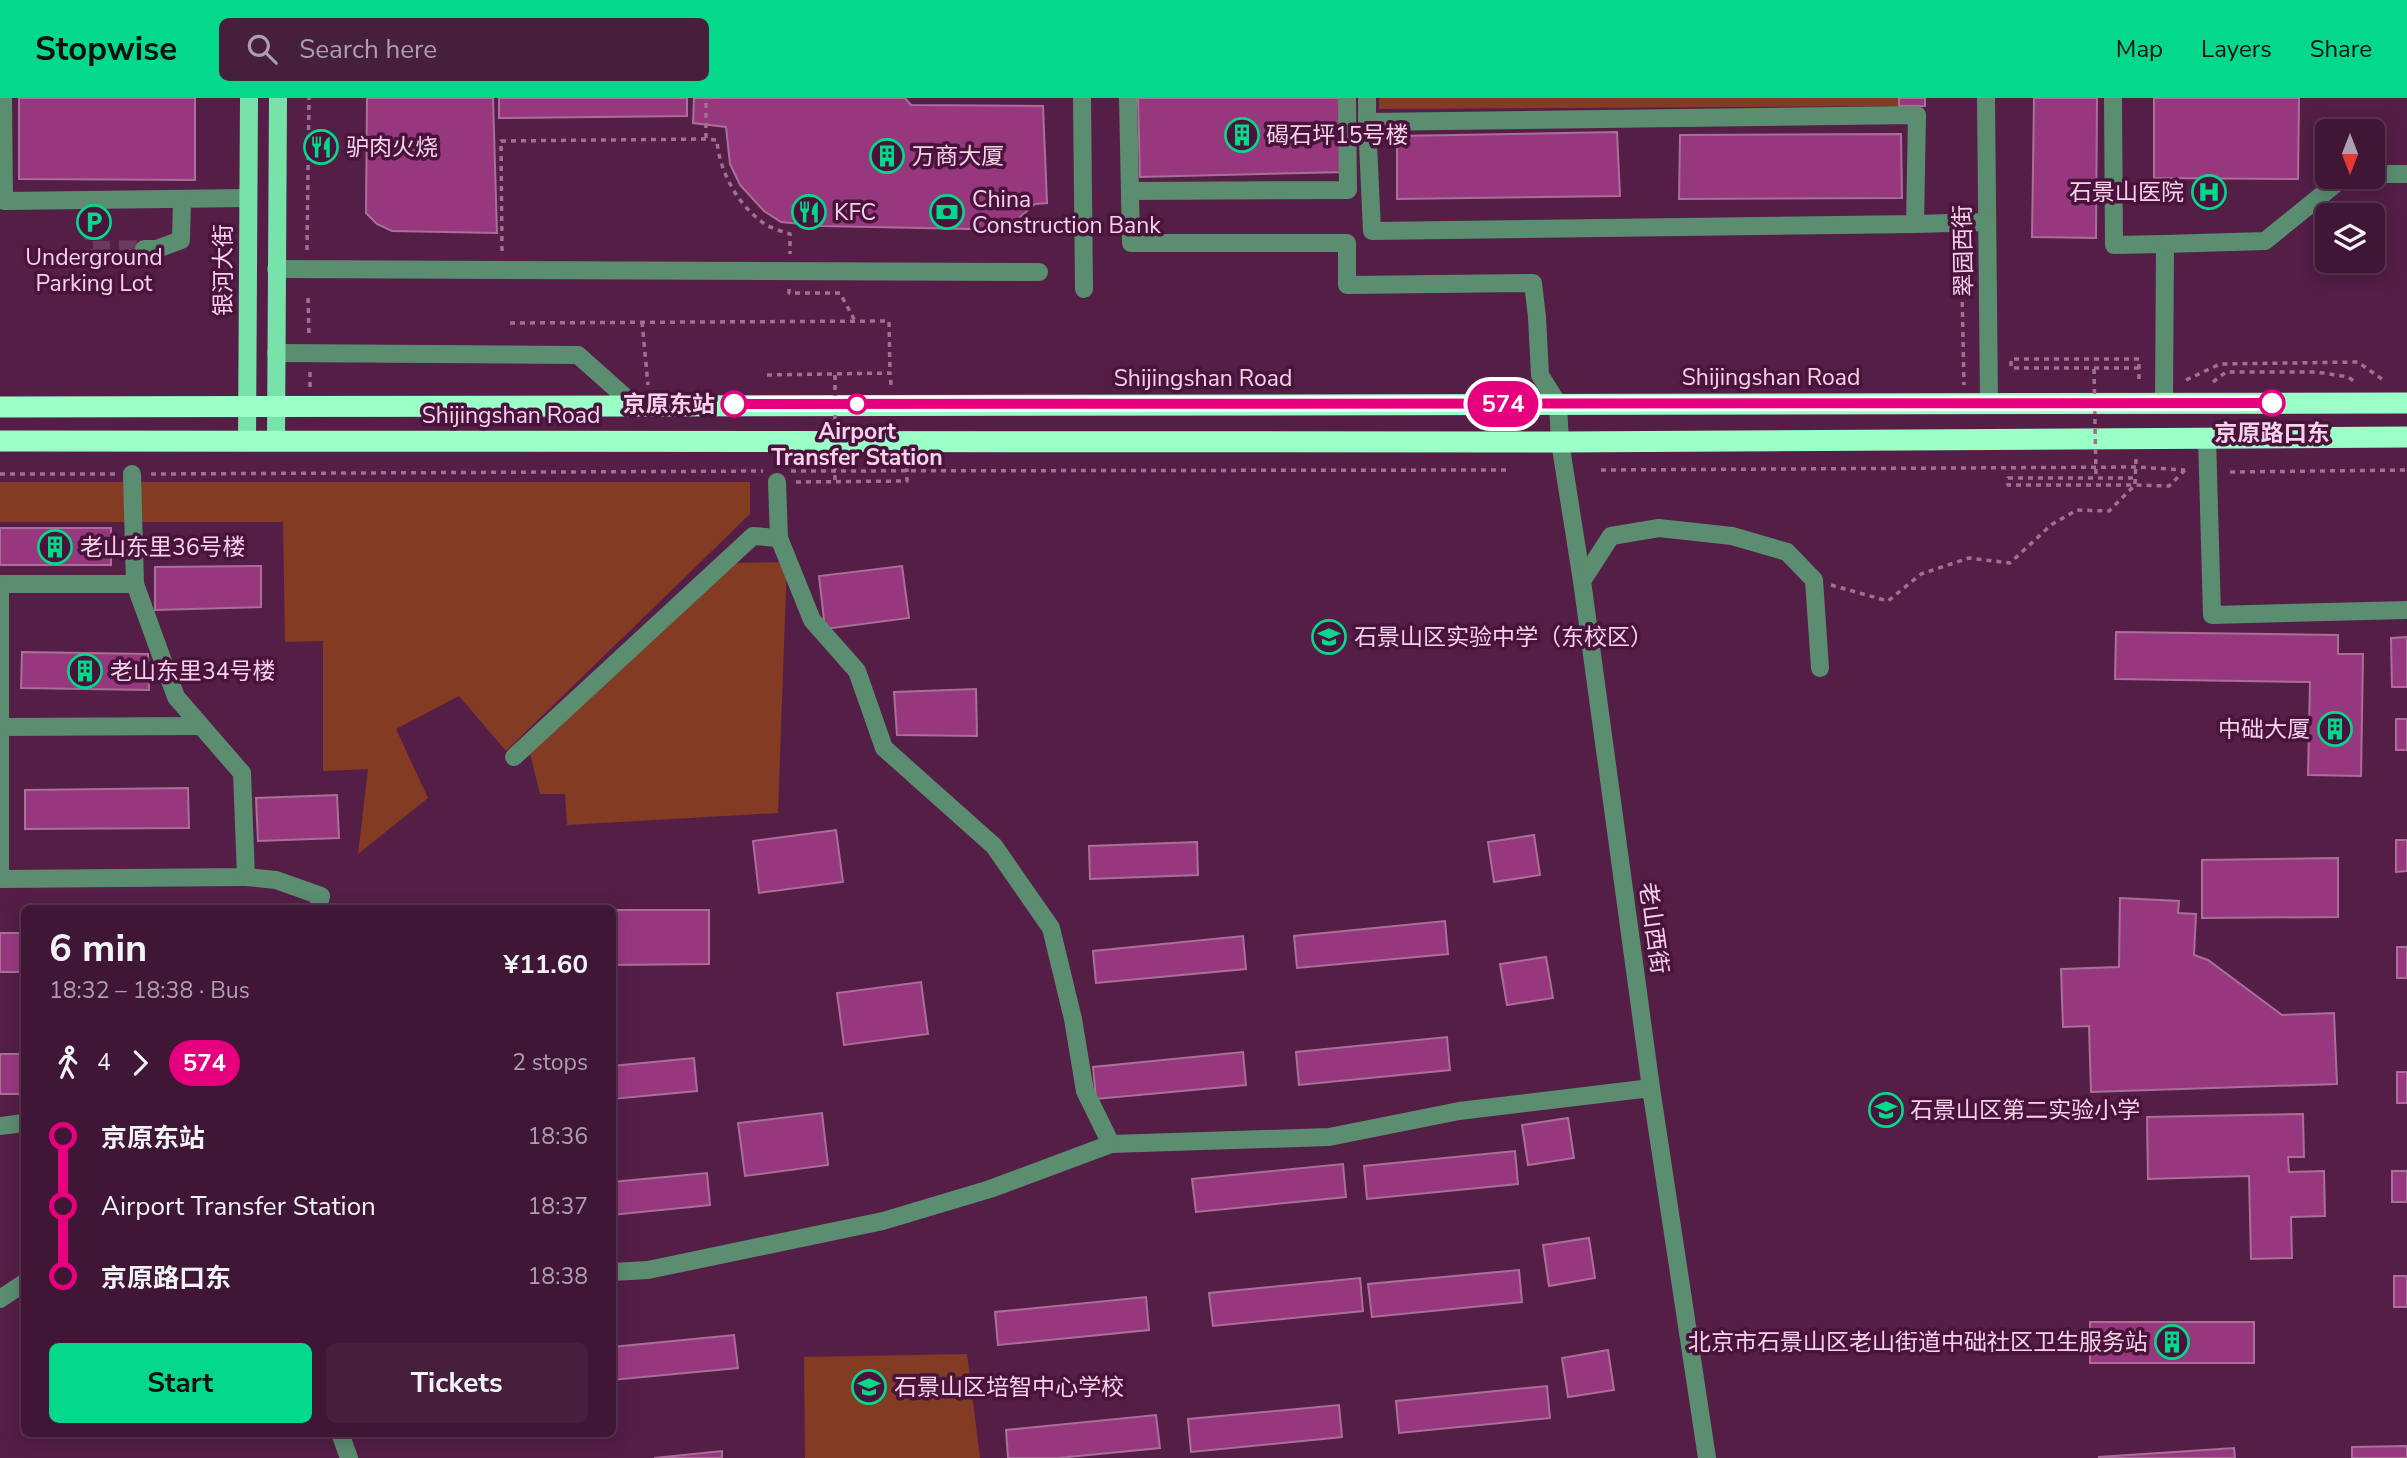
<!DOCTYPE html>
<meta charset="utf-8">
<style>
body{margin:0;font-family:"Nunito Sans","Noto Sans SC",sans-serif;background:#461f3d;color:#f1f3f6;height:100vh;display:flex;flex-direction:column;font-size:26px;white-space:nowrap}
*{box-sizing:border-box;margin:0}
p{font-size:23px;color:#ad9fad}
.icon{flex:none;width:38px;height:38px;fill:none;stroke:currentColor;stroke-width:2;stroke-linecap:round;stroke-linejoin:round}
.map{position:relative;flex:1;overflow:hidden}
.details{position:absolute;left:21px;top:807px;width:595px;height:532px;display:flex;flex-direction:column;background:#3f1635;border-radius:10px;box-shadow:0 4px 18px #0003,0 0 0 2px #583550}
.details>*{flex:none}
.badge{padding:0 14px;border-radius:23px;font-size:24px;line-height:46px}
.needle{width:46px;rotate:180deg}
.tools{position:absolute;left:2315px;top:21px;display:grid;gap:14px}
.tools a{display:grid;place-items:center;width:70px;height:70px;border-radius:10px;background:#3f1635;box-shadow:0 4px 18px #0003,0 0 0 2px #583550;font-size:35px}
.map>.badge{position:absolute;translate:-50% -50%;box-shadow:0 0 0 4px #fff}
.legs{display:flex;align-items:center;gap:10px;height:77px;padding:0 28px;font-size:23px}
.legs p{margin-inline-start:auto}
.headline{display:flex;align-items:center;justify-content:space-between;height:119px;padding:0 28px}
h1{font-size:38px;font-weight:700;line-height:52px}
.primary-button{display:flex;gap:14px;margin-top:auto;padding:14px 28px}
.primary-button a{flex:1;height:80px;border-radius:10px;background:#04d98b;color:#111;font-size:28px;font-weight:700;line-height:80px;text-align:center}
.primary-button a+a{background:#461f3d;color:#f1f3f6}
ul{padding:0 28px;list-style:none}
li{display:flex;align-items:center;gap:24px;height:70px;font-size:26px}
li i{display:grid;place-items:center;width:10px;height:100%;margin:0 9px;background:currentColor}
li i::after{content:'';width:18px;height:18px;margin:-9px;border:5px solid;border-radius:50%;background:#3f1635}
li p{margin-inline-start:auto}
li:first-child i{background:linear-gradient(#0000 50%,currentColor 0)}
li:last-child i{background:linear-gradient(currentColor 50%,#0000 0)}
header{display:flex;align-items:center;gap:42px;box-sizing:border-box;height:98px;padding:0 35px;background:#04d98b;color:#111}
header strong{font-size:33px}
nav{display:flex;gap:38px;margin-inline-start:auto;font-size:24px}
.search{width:490px;height:63px;background:#461f3d;display:flex;align-items:center;gap:18px;box-sizing:border-box;padding:0 24px;border-radius:10px;color:#ad9fad;font-size:26px}
.map>svg:first-child{display:block}
.green{fill:#843b23}
.building{fill:#97387f;stroke:#ab6e99;stroke-width:2}
.lines{fill:none;stroke-linecap:round;stroke-linejoin:round}
.minor-tunnel{stroke:#6c395f;stroke-width:18;stroke-dasharray:18 9;stroke-linecap:butt}
.path{stroke:#9e7191;stroke-width:3.5;stroke-dasharray:5 5;stroke-linecap:butt}
.minor{stroke:#5b8d71;stroke-width:18}
.major{stroke:#77e3aa;stroke-width:18}
.highway{stroke:#9bffc8;stroke-width:21}
.path-bridge{stroke:#9e7191;stroke-width:3.5;stroke-dasharray:5 5;stroke-linecap:butt}
.line-1-casing{stroke:#fff;stroke-width:16}
.line-1{stroke:#e6007e;stroke-width:10}
.stop-1-dot{fill:#fff;stroke:#e6007e;stroke-width:3.5}
.labels{text-anchor:middle;stroke-width:7;stroke-linejoin:round;paint-order:stroke}
.poi-label{font-size:23px;fill:#f5d2e9;stroke:#49133c;text-anchor:start}
.street-label{font-size:23px;fill:#f5d2e9;stroke:#49133c}
.stop-label{font-size:23px;font-weight:bold;fill:#f5d2e9;stroke:#49133c}
</style>
<header>
<strong>Stopwise</strong>
<div class="search"><svg class="icon" aria-label="search" viewBox="0 0 24 24"><circle cx="10" cy="10" r="6"/><path d="M15 15l6 6"/></svg>Search here</div>
<nav><a>Map</a><a>Layers</a><a>Share</a></nav>
</header>
<div class="map">
<svg width="2407" height="1360" viewBox="0 0 2407 1360">
<rect width="100%" height="100%" fill="#541e47"/>
<g class="green">
<polygon points="1379,0 1899,0 1899,8 1379,11"/>
<polygon points="0,384 750,384 750,416 506,653 459,598 396,631 428,700 358,756 368,671 323,673 323,543 285,544 283,424 0,424"/>
<polygon points="787,464 778,715 567,727 565,696 540,696 530,656 727,465"/>
<polygon points="967,1256 980,1360 805,1360 804,1259"/>
</g>
<g class="building">
<polygon points="19,0 195,0 195,82 19,81"/>
<polygon points="367,0 493,0 497,135 392,133 377,126 366,115"/>
<polygon points="499,0 687,0 687,18 499,20"/>
<polygon points="694,0 905,0 911,7 1043,8 1047,105 1035,106 1019,120 1019,132 822,128 781,124 764,113 740,87 730,66 726,29 693,25"/>
<polygon points="1138,0 1344,0 1346,74 1140,79"/>
<rect x="1899" y="0" width="26" height="8"/>
<polygon points="2034,0 2097,0 2096,140 2032,139"/>
<polygon points="2154,0 2299,0 2298,81 2154,80"/>
<polygon points="1617,34 1620,98 1397,101 1397,38"/>
<polygon points="1901,36 1902,100 1679,101 1680,37"/>
<rect x="0" y="430" width="111" height="37"/>
<polygon points="261,468 261,509 155,512 155,469"/>
<polygon points="902,468 909,520 825,531 819,478"/>
<polygon points="2116,534 2338,537 2338,556 2363,556 2361,678 2308,677 2310,584 2115,581"/>
<polygon points="2407,539 2407,589 2392,589 2391,540"/>
<polygon points="22,554 148,556 149,592 21,590"/>
<polygon points="976,591 977,638 897,637 894,594"/>
<rect x="2396" y="621" width="11" height="31"/>
<polygon points="188,690 189,730 25,731 25,692"/>
<polygon points="337,697 339,740 258,743 256,700"/>
<polygon points="836,732 843,784 759,795 753,743"/>
<polygon points="1534,737 1540,777 1494,784 1488,744"/>
<polygon points="2396,742 2407,742 2407,773 2396,774"/>
<polygon points="1197,744 1198,777 1090,781 1089,748"/>
<polygon points="2338,760 2338,819 2202,820 2202,762"/>
<polygon points="2120,800 2179,803 2178,815 2196,816 2194,857 2208,862 2282,917 2334,915 2337,986 2091,994 2089,928 2063,929 2061,871 2119,869"/>
<polygon points="612,812 709,812 709,866 612,867"/>
<polygon points="1445,823 1448,856 1297,870 1294,838"/>
<rect x="0" y="835" width="24" height="39"/>
<polygon points="1243,838 1246,871 1096,885 1093,853"/>
<rect x="2397" y="849" width="10" height="31"/>
<polygon points="1546,859 1553,900 1507,907 1500,866"/>
<polygon points="921,884 928,936 844,947 837,895"/>
<polygon points="1447,939 1450,972 1299,987 1296,954"/>
<polygon points="1243,954 1246,987 1096,1001 1093,969"/>
<rect x="0" y="956" width="24" height="40"/>
<polygon points="694,960 697,993 612,1001 612,968"/>
<rect x="2397" y="974" width="10" height="31"/>
<polygon points="822,1015 828,1067 745,1078 738,1025"/>
<polygon points="2303,1016 2304,1059 2288,1059 2289,1074 2324,1073 2325,1118 2291,1119 2292,1160 2251,1161 2249,1078 2148,1081 2147,1019"/>
<polygon points="1568,1020 1574,1060 1528,1067 1522,1027"/>
<polygon points="1515,1053 1518,1086 1367,1101 1364,1068"/>
<polygon points="1343,1066 1346,1099 1196,1114 1192,1081"/>
<rect x="2392" y="1073" width="15" height="31"/>
<polygon points="707,1075 710,1107 612,1117 612,1084"/>
<polygon points="1589,1140 1595,1180 1549,1188 1543,1147"/>
<polygon points="1519,1172 1522,1204 1372,1219 1368,1186"/>
<rect x="2394" y="1178" width="13" height="31"/>
<polygon points="1360,1180 1363,1213 1213,1228 1209,1195"/>
<polygon points="1146,1199 1149,1232 998,1247 995,1214"/>
<rect x="2090" y="1224" width="164" height="41"/>
<polygon points="734,1237 738,1270 612,1282 612,1249"/>
<polygon points="1608,1252 1614,1292 1568,1299 1562,1260"/>
<polygon points="1547,1288 1550,1320 1399,1335 1396,1303"/>
<polygon points="1339,1307 1342,1339 1191,1354 1188,1321"/>
<polygon points="1156,1317 1160,1350 1058,1360 1008,1360 1006,1332"/>
<polygon points="2407,1348 2407,1360 2352,1360 2352,1349"/>
<polygon points="2234,1350 2235,1360 2099,1360 2099,1359"/>
<polygon points="722,1353 722,1360 654,1360"/>
</g>
<g class="lines">
<polyline class="minor-tunnel" points="94,124 93,152 144,151"/>
<g class="path">
<polyline points="706,40 706,0"/>
<polyline points="1961,144 1964,287"/>
<polyline points="307,152 309,0"/>
<path d="M502,153L501,43L706,41L717,42C719,73 738,108 765,126C772,131 782,133 790,136V156"/>
<polyline points="789,191 789,195 840,195 855,223"/>
<polyline points="308,200 309,236"/>
<polyline points="642,224 648,287"/>
<polyline points="510,225 889,223 890,275"/>
<polyline points="2139,270 2011,270 2011,261 2139,261 2139,286"/>
<polyline points="767,277 890,275 891,287"/>
<polyline points="2186,282 2220,266 2358,264 2386,284"/>
<polyline points="2213,284 2226,274 2317,274 2348,279 2357,285"/>
<polyline points="310,289 310,273"/>
<polyline points="2136,361 2135,387 2008,387 2008,380 2136,380"/>
<polyline points="1601,372 2136,369 2185,372"/>
<polyline points="791,373 1507,372"/>
<polyline points="2230,374 2407,372"/>
<polyline points="0,376 115,376"/>
<polyline points="151,376 763,373"/>
<polyline points="796,384 907,383 907,363"/>
<polyline points="1831,487 1888,503 1921,476 1969,460 2010,465 2051,427 2077,412 2109,413 2135,387 2169,388 2185,372"/>
</g>
<g class="minor">
<polyline points="3,0 4,103 248,100"/>
<polyline points="1082,0 1084,191"/>
<polyline points="1128,0 1131,145 1347,145 1347,187 1533,185 1537,219 1540,277 1558,306 1560,344 1582,483 1651,990 1707,1360"/>
<polyline points="1367,0 1367,24"/>
<polyline points="1986,0 1989,306"/>
<polyline points="2113,0 2114,147 2165,146 2164,306"/>
<polyline points="2373,76 2407,76"/>
<polyline points="1130,93 1348,92 1347,0"/>
<polyline points="1915,126 1917,17 1367,24 1372,133 1915,126 1987,124"/>
<polyline points="2165,146 2265,143 2344,79"/>
<polyline points="144,151 157,151 181,142 182,101"/>
<polyline points="276,171 1039,174"/>
<polyline points="276,255 578,257 634,307"/>
<polyline points="2207,339 2212,517 2407,512"/>
<polyline points="132,376 135,486"/>
<polyline points="1582,483 1611,438 1659,430 1732,438 1787,454 1814,482 1820,570"/>
<polyline points="0,486 135,486 176,599 242,675 246,779 0,781"/>
<polyline points="0,486 0,781"/>
<polyline points="0,629 200,628"/>
<polyline points="514,659 753,438 779,440"/>
<polyline points="246,779 276,782 321,798 318,810"/>
<polyline points="0,1028 24,1025"/>
<polyline points="1111,1046 1329,1039 1459,1013 1651,990"/>
<polyline points="612,1174 648,1172 883,1123 990,1091 1111,1046 1085,993 1073,921 1051,830 994,748 884,650 857,573 812,522 779,440 777,384"/>
<polyline points="0,1201 24,1185"/>
<polyline points="340,1335 349,1360"/>
</g>
<g class="major">
<polyline points="247,343 249,0"/>
<polyline points="276,343 278,0"/>
</g>
<g class="highway">
<polyline points="0,309 2407,305"/>
<polyline points="0,343 1560,344 2407,339"/>
</g>
<g class="path-bridge">
<polyline points="2094,271 2096,379"/>
<polyline points="835,277 835,384"/>
</g>
</g>
<g class="lines">
<g class="line-1-casing">
<polyline id="line-1" points="734,306 2272,305"/>
</g>
<use href="#line-1" class="line-1"/>
</g>
<defs>
<g id="building-ring" transform="scale(1.75)"><circle r="9.5" fill="#49133c" stroke="#04d98b" stroke-width="1.5"/><path d="M-4-6H4V6H1V3H-1V6H-4ZM-2.5-4.3h1.7v1.8h-1.7ZM.8-4.3h1.7v1.8H.8ZM-2.5-1h1.7V.8h-1.7ZM.8-1h1.7V.8H.8Z" fill="#04d98b"/></g>
<g id="restaurant-ring" transform="scale(1.75)"><circle r="9.5" fill="#49133c" stroke="#04d98b" stroke-width="1.5"/><path d="M-5-6h1v4h1v-4h1v4h1v-4h1v5L-1.5 .5V6h-2V.5L-5-1ZM5-6V6H3V1.5H1.5Q1.5-4 5-6Z" fill="#04d98b"/></g>
<g id="hospital-ring" transform="scale(1.75)"><circle r="9.5" fill="#49133c" stroke="#04d98b" stroke-width="1.5"/><path d="M-5-5h3v3.5h4V-5h3V5h-3V1.5h-4V5h-3Z" fill="#04d98b"/></g>
<g id="bank-ring" transform="scale(1.75)"><circle r="9.5" fill="#49133c" stroke="#04d98b" stroke-width="1.5"/><path d="M-6-4H6V4H-6ZM0-2.3a2.3 2.3 0 1 0 0 4.6a2.3 2.3 0 1 0 0-4.6Z" fill="#04d98b"/></g>
<g id="parking-ring" transform="scale(1.75)"><circle r="9.5" fill="#49133c" stroke="#04d98b" stroke-width="1.5"/><path d="M-3.5-5.5H1a3.5 3.5 0 0 1 0 7H-1V5.5H-3.5ZM-1-3.4V-.6H.8a1.4 1.4 0 0 0 0-2.8Z" fill="#04d98b"/></g>
<g id="school-ring" transform="scale(1.75)"><circle r="9.5" fill="#49133c" stroke="#04d98b" stroke-width="1.5"/><path d="M0-5L7-2L0 1L-7-2ZM-4 1L0 2.5L4 1V4Q0 6-4 4Z" fill="#04d98b"/></g>
</defs>
<g fill-rule="evenodd">
<use href="#building-ring" x="1242" y="37"/>
<use href="#restaurant-ring" x="321" y="49"/>
<use href="#building-ring" x="887" y="58"/>
<use href="#hospital-ring" x="2209" y="94"/>
<use href="#restaurant-ring" x="809" y="114"/>
<use href="#bank-ring" x="947" y="114"/>
<use href="#parking-ring" x="94" y="124"/>
<use href="#building-ring" x="55" y="449"/>
<use href="#school-ring" x="1329" y="539"/>
<use href="#building-ring" x="85" y="573"/>
<use href="#building-ring" x="2335" y="631"/>
<use href="#school-ring" x="1886" y="1012"/>
<use href="#building-ring" x="2172" y="1244"/>
<use href="#school-ring" x="869" y="1289"/>
</g>
<g class="stop-1-dot">
<circle cx="2272" cy="305" r="12"/>
<circle cx="734" cy="306" r="12"/>
<circle cx="857" cy="306" r="9"/>
</g>
<g class="labels">
<g class="poi-label">
<text x="1266" y="45">碣石坪15号楼</text>
<text x="346" y="57">驴肉火烧</text>
<text x="912" y="66">万商大厦</text>
<text x="2184" y="102" text-anchor="end">石景山医院</text>
<text x="972" y="109">China<tspan x="972" dy="26">Construction Bank</tspan></text>
<text x="834" y="122">KFC</text>
<text x="94" y="167" text-anchor="middle">Underground<tspan x="94" dy="26">Parking Lot</tspan></text>
<text x="80" y="457">老山东里36号楼</text>
<text x="1354" y="547">石景山区实验中学（东校区）</text>
<text x="110" y="581">老山东里34号楼</text>
<text x="2310" y="639" text-anchor="end">中础大厦</text>
<text x="1910" y="1020">石景山区第二实验小学</text>
<text x="2148" y="1252" text-anchor="end">北京市石景山区老山街道中础社区卫生服务站</text>
<text x="894" y="1297">石景山区培智中心学校</text>
</g>
<g class="street-label">
<text transform="translate(1963 153) rotate(-91)" y="8">翠园西街</text>
<text transform="translate(223 172) rotate(-90)" y="8">银河大街</text>
<text x="1771" y="287">Shijingshan Road</text>
<text x="1203" y="288">Shijingshan Road</text>
<text x="511" y="325">Shijingshan Road</text>
<text transform="translate(1654 830) rotate(82)" y="8">老山西街</text>
</g>
<g class="stop-label">
<text x="715" y="314" text-anchor="end">京原东站</text>
<text x="857" y="341">Airport<tspan x="857" dy="26">Transfer Station</tspan></text>
<text x="2272" y="343">京原路口东</text>
</g>
</g>
</svg>
<div class="tools">
<a><svg class="needle" viewBox="-14 -14 28 28"><path d="M0-13l5 13h-10z" fill="#e53935"/><path d="M0 13l5-13h-10z" fill="#ad9fad"/></svg></a>
<a><svg class="icon" aria-label="layers" viewBox="0 0 24 24"><path d="M12 4l9 5-9 5-9-5zM3 14l9 5 9-5"/></svg></a>
</div>
<b class="badge" style="left:1503px;top:306px;background:#e6007e;color:#fff">574</b>
<section class="details">
<div class="headline"><div><h1>6 min</h1><p>18:32 – 18:38 · Bus</p></div><b>¥11.60</b></div>
<div class="legs"><svg class="icon" aria-label="walk" viewBox="0 0 24 24"><circle cx="13" cy="4" r="2"/><path d="M13 8l-2 6 4 7M11 14l-3 7M7 12l3-4h3l4 4"/></svg>4<svg class="icon" aria-label="forward" viewBox="0 0 24 24"><path d="M9 5l7 7-7 7"/></svg><b class="badge" style="background:#e6007e;color:#fff">574</b><p>2 stops</p></div>
<ul>
<li><i style="color:#e6007e"></i><b>京原东站</b><p>18:36</p></li>
<li><i style="color:#e6007e"></i><span>Airport Transfer Station</span><p>18:37</p></li>
<li><i style="color:#e6007e"></i><b>京原路口东</b><p>18:38</p></li>
</ul>
<div class="primary-button"><a>Start</a><a>Tickets</a></div>
</section>
</div>
